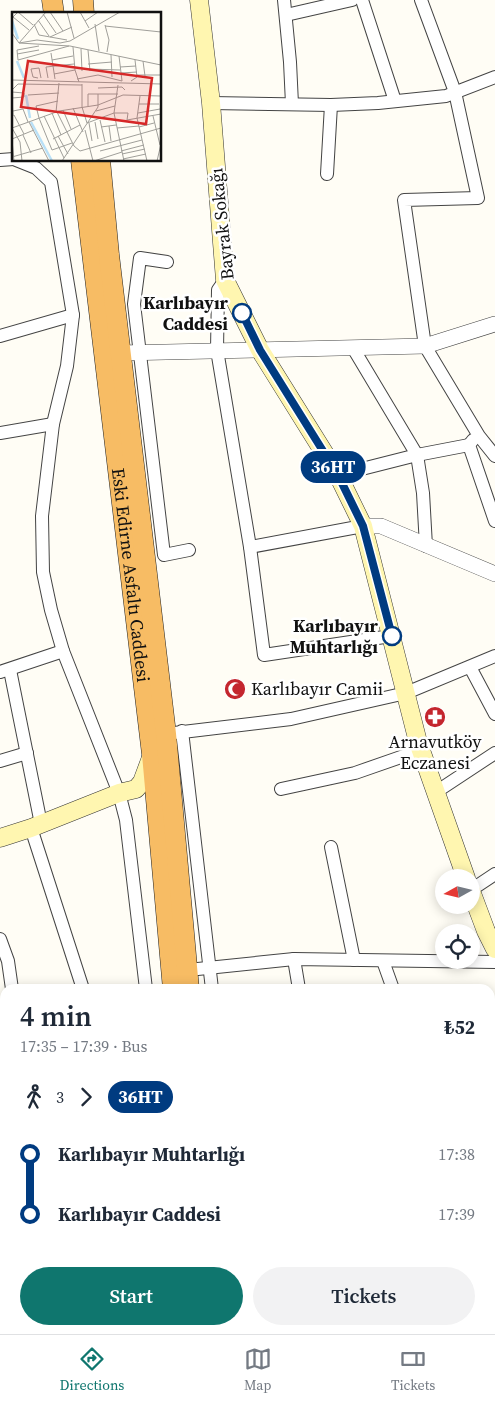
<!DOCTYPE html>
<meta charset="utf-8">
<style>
body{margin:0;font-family:"Source Serif 4",serif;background:#f2f2f3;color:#1f2937;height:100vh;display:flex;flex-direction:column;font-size:19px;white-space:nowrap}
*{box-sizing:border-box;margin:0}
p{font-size:16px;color:#747a83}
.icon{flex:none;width:28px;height:28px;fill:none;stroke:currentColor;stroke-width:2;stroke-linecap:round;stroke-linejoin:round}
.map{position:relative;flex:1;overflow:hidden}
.panel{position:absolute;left:0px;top:984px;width:495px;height:351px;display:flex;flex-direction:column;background:#fff;border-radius:15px 15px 0 0;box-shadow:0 2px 12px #0003}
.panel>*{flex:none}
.badge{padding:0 10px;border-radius:16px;font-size:18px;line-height:32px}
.needle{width:32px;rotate:262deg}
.buttons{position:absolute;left:435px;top:869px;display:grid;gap:10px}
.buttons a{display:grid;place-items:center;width:45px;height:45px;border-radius:50%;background:#fff;box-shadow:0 2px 12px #0003;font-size:25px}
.map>.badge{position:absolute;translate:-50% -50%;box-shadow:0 0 0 2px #fff}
.legs{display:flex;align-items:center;gap:8px;height:55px;padding:0 20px;font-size:16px}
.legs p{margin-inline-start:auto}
.summary{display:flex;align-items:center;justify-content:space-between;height:85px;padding:0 20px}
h1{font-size:28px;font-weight:600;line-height:38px}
.primary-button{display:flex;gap:10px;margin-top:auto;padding:10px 20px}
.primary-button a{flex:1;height:58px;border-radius:30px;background:#0f766e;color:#fff;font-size:20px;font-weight:600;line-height:58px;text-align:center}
.primary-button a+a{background:#f2f2f3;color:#1f2937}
ul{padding:0 20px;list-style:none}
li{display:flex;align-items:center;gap:18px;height:60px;font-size:19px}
li i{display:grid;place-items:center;width:8px;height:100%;margin:0 6px;background:currentColor}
li i::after{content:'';width:12px;height:12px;margin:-6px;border:4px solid;border-radius:50%;background:#fff}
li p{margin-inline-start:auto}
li:first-child i{background:linear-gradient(#0000 50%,currentColor 0)}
li:last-child i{background:linear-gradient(currentColor 50%,#0000 0)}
.tabs{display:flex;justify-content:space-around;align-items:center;height:70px;border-top:1px solid #e0e1e3;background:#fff;font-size:14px;color:#747a83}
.tabs a{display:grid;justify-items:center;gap:2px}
.tabs .selected{color:#0f766e}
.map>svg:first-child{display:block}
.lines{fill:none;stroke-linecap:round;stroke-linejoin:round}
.stream{stroke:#3f96cf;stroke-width:3}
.minor-casing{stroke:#444;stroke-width:14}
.tertiary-casing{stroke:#444;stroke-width:16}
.secondary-casing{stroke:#333;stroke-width:19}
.trunk-casing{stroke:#222;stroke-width:21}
.minor{stroke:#fff;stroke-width:12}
.tertiary{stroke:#fff;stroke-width:15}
.secondary{stroke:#fff6b0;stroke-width:18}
.trunk{stroke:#f7bc64;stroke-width:20}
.line-1-casing{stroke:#fff;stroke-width:11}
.line-1{stroke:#003b80;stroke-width:8}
.stop-1-dot{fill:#fff;stroke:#003b80;stroke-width:2.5}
.labels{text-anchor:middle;stroke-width:5;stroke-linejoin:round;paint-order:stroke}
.street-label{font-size:18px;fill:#111;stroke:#fff}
.stop-label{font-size:18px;font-weight:bold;fill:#111;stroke:#fff;text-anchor:end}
.poi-label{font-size:18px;fill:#111;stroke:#fff;text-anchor:start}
.inset-river{fill:none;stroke:#b9e0f7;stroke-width:2.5}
.inset-road{fill:none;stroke:#a09f9a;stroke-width:1}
.view{fill:#d62828;fill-opacity:0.15;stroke:#d62828;stroke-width:2.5}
.inset-edge{fill:none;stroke:#111;stroke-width:2.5}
</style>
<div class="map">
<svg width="495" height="1334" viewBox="0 0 495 1334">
<rect width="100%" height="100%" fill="#fffdf5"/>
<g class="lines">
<polyline class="stream" points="490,1264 495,1263"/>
<g class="minor-casing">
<g id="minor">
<polyline points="284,0 290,62 292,104"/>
<polyline points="362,0 395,101"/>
<polyline points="421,0 455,92 478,198 404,200 425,346 479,436 495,456"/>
<polyline points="286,15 352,0"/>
<polyline points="211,103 331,105 378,103 446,96 495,77"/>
<polyline points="0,160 14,159"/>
<polyline points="16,160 36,168 51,182 73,315 67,366 53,424 42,516 43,572 51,610 63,651 119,793 126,820 146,989"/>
<polyline points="327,174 331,105"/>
<polyline points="167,262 140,258 134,304 164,555 189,550"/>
<polyline points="225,280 218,290 217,350 250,547 264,655 391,636"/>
<polyline points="0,336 73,315"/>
<polyline points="353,348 417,455 423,493 426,546"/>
<polyline points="0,433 53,424"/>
<polyline points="473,440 469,445 495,521"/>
<polyline points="338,475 417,455 469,445"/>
<polyline points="250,547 363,526"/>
<polyline points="470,667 495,714"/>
<polyline points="10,670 41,824"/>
<polyline points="0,672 63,651"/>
<polyline points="182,731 212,989"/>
<polyline points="166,734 291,719 406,693 495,656"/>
<polyline points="0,761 27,753"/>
<polyline points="281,789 355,773 421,750"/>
<polyline points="436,792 495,753"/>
<polyline points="31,828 83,989"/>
<polyline points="331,847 354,960"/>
<polyline points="471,890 495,874"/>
<polyline points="0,939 8,961 12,989"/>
<polyline points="294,959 299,989"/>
<polyline points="383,961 393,989"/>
<polyline points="188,970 294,959 495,962"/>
<polyline points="0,1063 5,1062"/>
<polyline points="490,1095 495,1093"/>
<polyline points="490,1173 495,1171"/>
<polyline points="248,1330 249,1334"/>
<polyline points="395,1330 398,1334"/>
<polyline points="345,1334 358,1330"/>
</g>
</g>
<g class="tertiary-casing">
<g id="tertiary">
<polyline points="121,353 425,346 495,324"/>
<polyline points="363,526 381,526 495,574"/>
</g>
</g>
<g class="secondary-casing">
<g id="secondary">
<polyline points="199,0 211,103 225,280 260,350 338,475 363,526 418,742 466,878"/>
<polyline points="0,838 31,828 119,793 136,789 142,782 152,755"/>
<polyline points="471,891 486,931 495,949"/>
</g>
</g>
<g class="trunk-casing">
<g id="trunk">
<polyline points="52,0 54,14"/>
<polyline points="83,0 84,14"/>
<path id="s1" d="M81,160L152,754L173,989"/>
<polyline points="100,160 109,255 166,734 189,989"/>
<polyline points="207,1330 207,1334"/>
<polyline points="223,1330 224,1334"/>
</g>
</g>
<use href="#minor" class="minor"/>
<use href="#tertiary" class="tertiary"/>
<use href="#secondary" class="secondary"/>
<use href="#trunk" class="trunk"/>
</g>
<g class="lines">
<g class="line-1-casing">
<polyline id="line-1" points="242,313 260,350 338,475 363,526 392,636"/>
</g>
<use href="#line-1" class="line-1"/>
</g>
<defs>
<g id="mosque-disc" transform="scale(1.125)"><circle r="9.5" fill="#c4262e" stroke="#fff"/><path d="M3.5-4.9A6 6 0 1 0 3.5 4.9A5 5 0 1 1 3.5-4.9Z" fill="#fff"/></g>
<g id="pharmacy-disc" transform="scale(1.125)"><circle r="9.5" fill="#c4262e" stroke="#fff"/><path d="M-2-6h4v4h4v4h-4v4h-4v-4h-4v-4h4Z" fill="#fff"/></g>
</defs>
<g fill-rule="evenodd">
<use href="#mosque-disc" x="235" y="689"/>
<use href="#pharmacy-disc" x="435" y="717"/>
</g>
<g class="stop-1-dot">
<circle cx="242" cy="313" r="9"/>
<circle cx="392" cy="636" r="9"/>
</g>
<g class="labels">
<g class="street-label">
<text transform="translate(222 224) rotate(-96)" y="6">Bayrak Sokağı</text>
<text dy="6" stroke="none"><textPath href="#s1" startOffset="418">Eski Edirne Asfaltı Caddesi</textPath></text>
</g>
<g class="stop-label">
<text x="228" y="309">Karlıbayır<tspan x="228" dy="21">Caddesi</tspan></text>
<text x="378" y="632">Karlıbayır<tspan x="378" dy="21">Muhtarlığı</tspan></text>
</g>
<g class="poi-label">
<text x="251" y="695">Karlıbayır Camii</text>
<text x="435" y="748" text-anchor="middle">Arnavutköy<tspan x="435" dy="21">Eczanesi</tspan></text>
</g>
</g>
<g transform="translate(12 12)">
<rect width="149" height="149" fill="#fffdf5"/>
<path class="inset-river" d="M0,9L6,27M5,49L12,66M14,83L18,106M19,110L40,149"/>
<path class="inset-road" d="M6,0L1,5L17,18M6,0L21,13M38,0L51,19M55,0L62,26M68,0L77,16M108,0L58,29L48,31L25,28L7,31L58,34L149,53M31,2L44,21M26,8L37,24M73,9L86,0M22,12L27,23L55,28M83,12L87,39M93,13L97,28L95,40M93,14L149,20M0,21L7,31L34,0M38,25L60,15M27,34L5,38L6,48L57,34M61,35L63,58L67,70M69,37L70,59M76,38L78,59M39,41L43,67M5,42L27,38M99,43L100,65M107,44L110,69M40,48L61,44M131,49L133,64M76,52L100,50M108,55L124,54M77,57L108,58M109,61L125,60M42,62L63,58M125,63H149M26,66L21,65L19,57L27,56L29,66M36,66L34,55L62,52M65,67L86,63L110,69M0,68L149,72M119,69L125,65L123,48M70,72V95L75,111L102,101H116L115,108L149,102M106,73L102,101L112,149M86,76L110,75L113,78M0,78L6,72L70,73M0,80L12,81V85L0,86L1,104M16,83L47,81M128,84L125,106L135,149M46,89L24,94L27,106L40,138L60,131M127,92H147M76,94V82H106M61,96L71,120M51,98L59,117M1,99L11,97L16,110M84,99L103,94M44,100L47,71M45,100L62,134L68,139L149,116M40,101L49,123M126,101L148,97M2,103L12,122M32,104L52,146M141,104L148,133M88,108L93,130M17,110L37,149M83,110L86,127M77,111L80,129M97,114L99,129M89,115L104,113M127,115L142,111M0,116L8,130L10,149M0,116L47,99L86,93L111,83L149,84M105,116L127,114M73,118L81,149M11,123L19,141M46,124L56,142M0,127L22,118M41,127L68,113M0,128L2,149M88,139L130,128M109,139L132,133M110,142L133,137M0,145L31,136M111,147L134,142M50,149L86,95V82M82,149L110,140M145,149L149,132"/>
<path class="view" d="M16,49L140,66L134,112L9,95Z"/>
<rect width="149" height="149" class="inset-edge"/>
</g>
</svg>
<div class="buttons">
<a><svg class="needle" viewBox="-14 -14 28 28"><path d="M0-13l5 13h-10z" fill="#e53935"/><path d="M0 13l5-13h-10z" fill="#747a83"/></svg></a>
<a><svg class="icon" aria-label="locate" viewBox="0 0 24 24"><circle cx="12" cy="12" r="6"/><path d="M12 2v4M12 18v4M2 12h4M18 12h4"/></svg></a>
</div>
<b class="badge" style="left:333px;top:467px;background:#003b80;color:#fff">36HT</b>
<section class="panel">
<div class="summary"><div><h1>4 min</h1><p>17:35 – 17:39 · Bus</p></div><b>₺52</b></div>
<div class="legs"><svg class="icon" aria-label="walk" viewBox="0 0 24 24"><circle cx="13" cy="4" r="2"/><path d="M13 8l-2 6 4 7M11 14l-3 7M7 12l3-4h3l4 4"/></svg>3<svg class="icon" aria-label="forward" viewBox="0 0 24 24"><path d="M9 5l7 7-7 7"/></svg><b class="badge" style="background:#003b80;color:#fff">36HT</b></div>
<ul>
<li><i style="color:#003b80"></i><b>Karlıbayır Muhtarlığı</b><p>17:38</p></li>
<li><i style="color:#003b80"></i><b>Karlıbayır Caddesi</b><p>17:39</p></li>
</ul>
<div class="primary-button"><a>Start</a><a>Tickets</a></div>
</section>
</div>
<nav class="tabs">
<a class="selected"><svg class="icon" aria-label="directions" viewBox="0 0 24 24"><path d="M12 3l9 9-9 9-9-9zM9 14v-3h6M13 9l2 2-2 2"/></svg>Directions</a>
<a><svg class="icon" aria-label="map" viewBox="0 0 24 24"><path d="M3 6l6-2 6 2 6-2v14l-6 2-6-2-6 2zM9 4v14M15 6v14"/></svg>Map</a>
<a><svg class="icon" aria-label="tickets" viewBox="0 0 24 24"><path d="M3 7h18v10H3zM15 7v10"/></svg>Tickets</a>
</nav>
